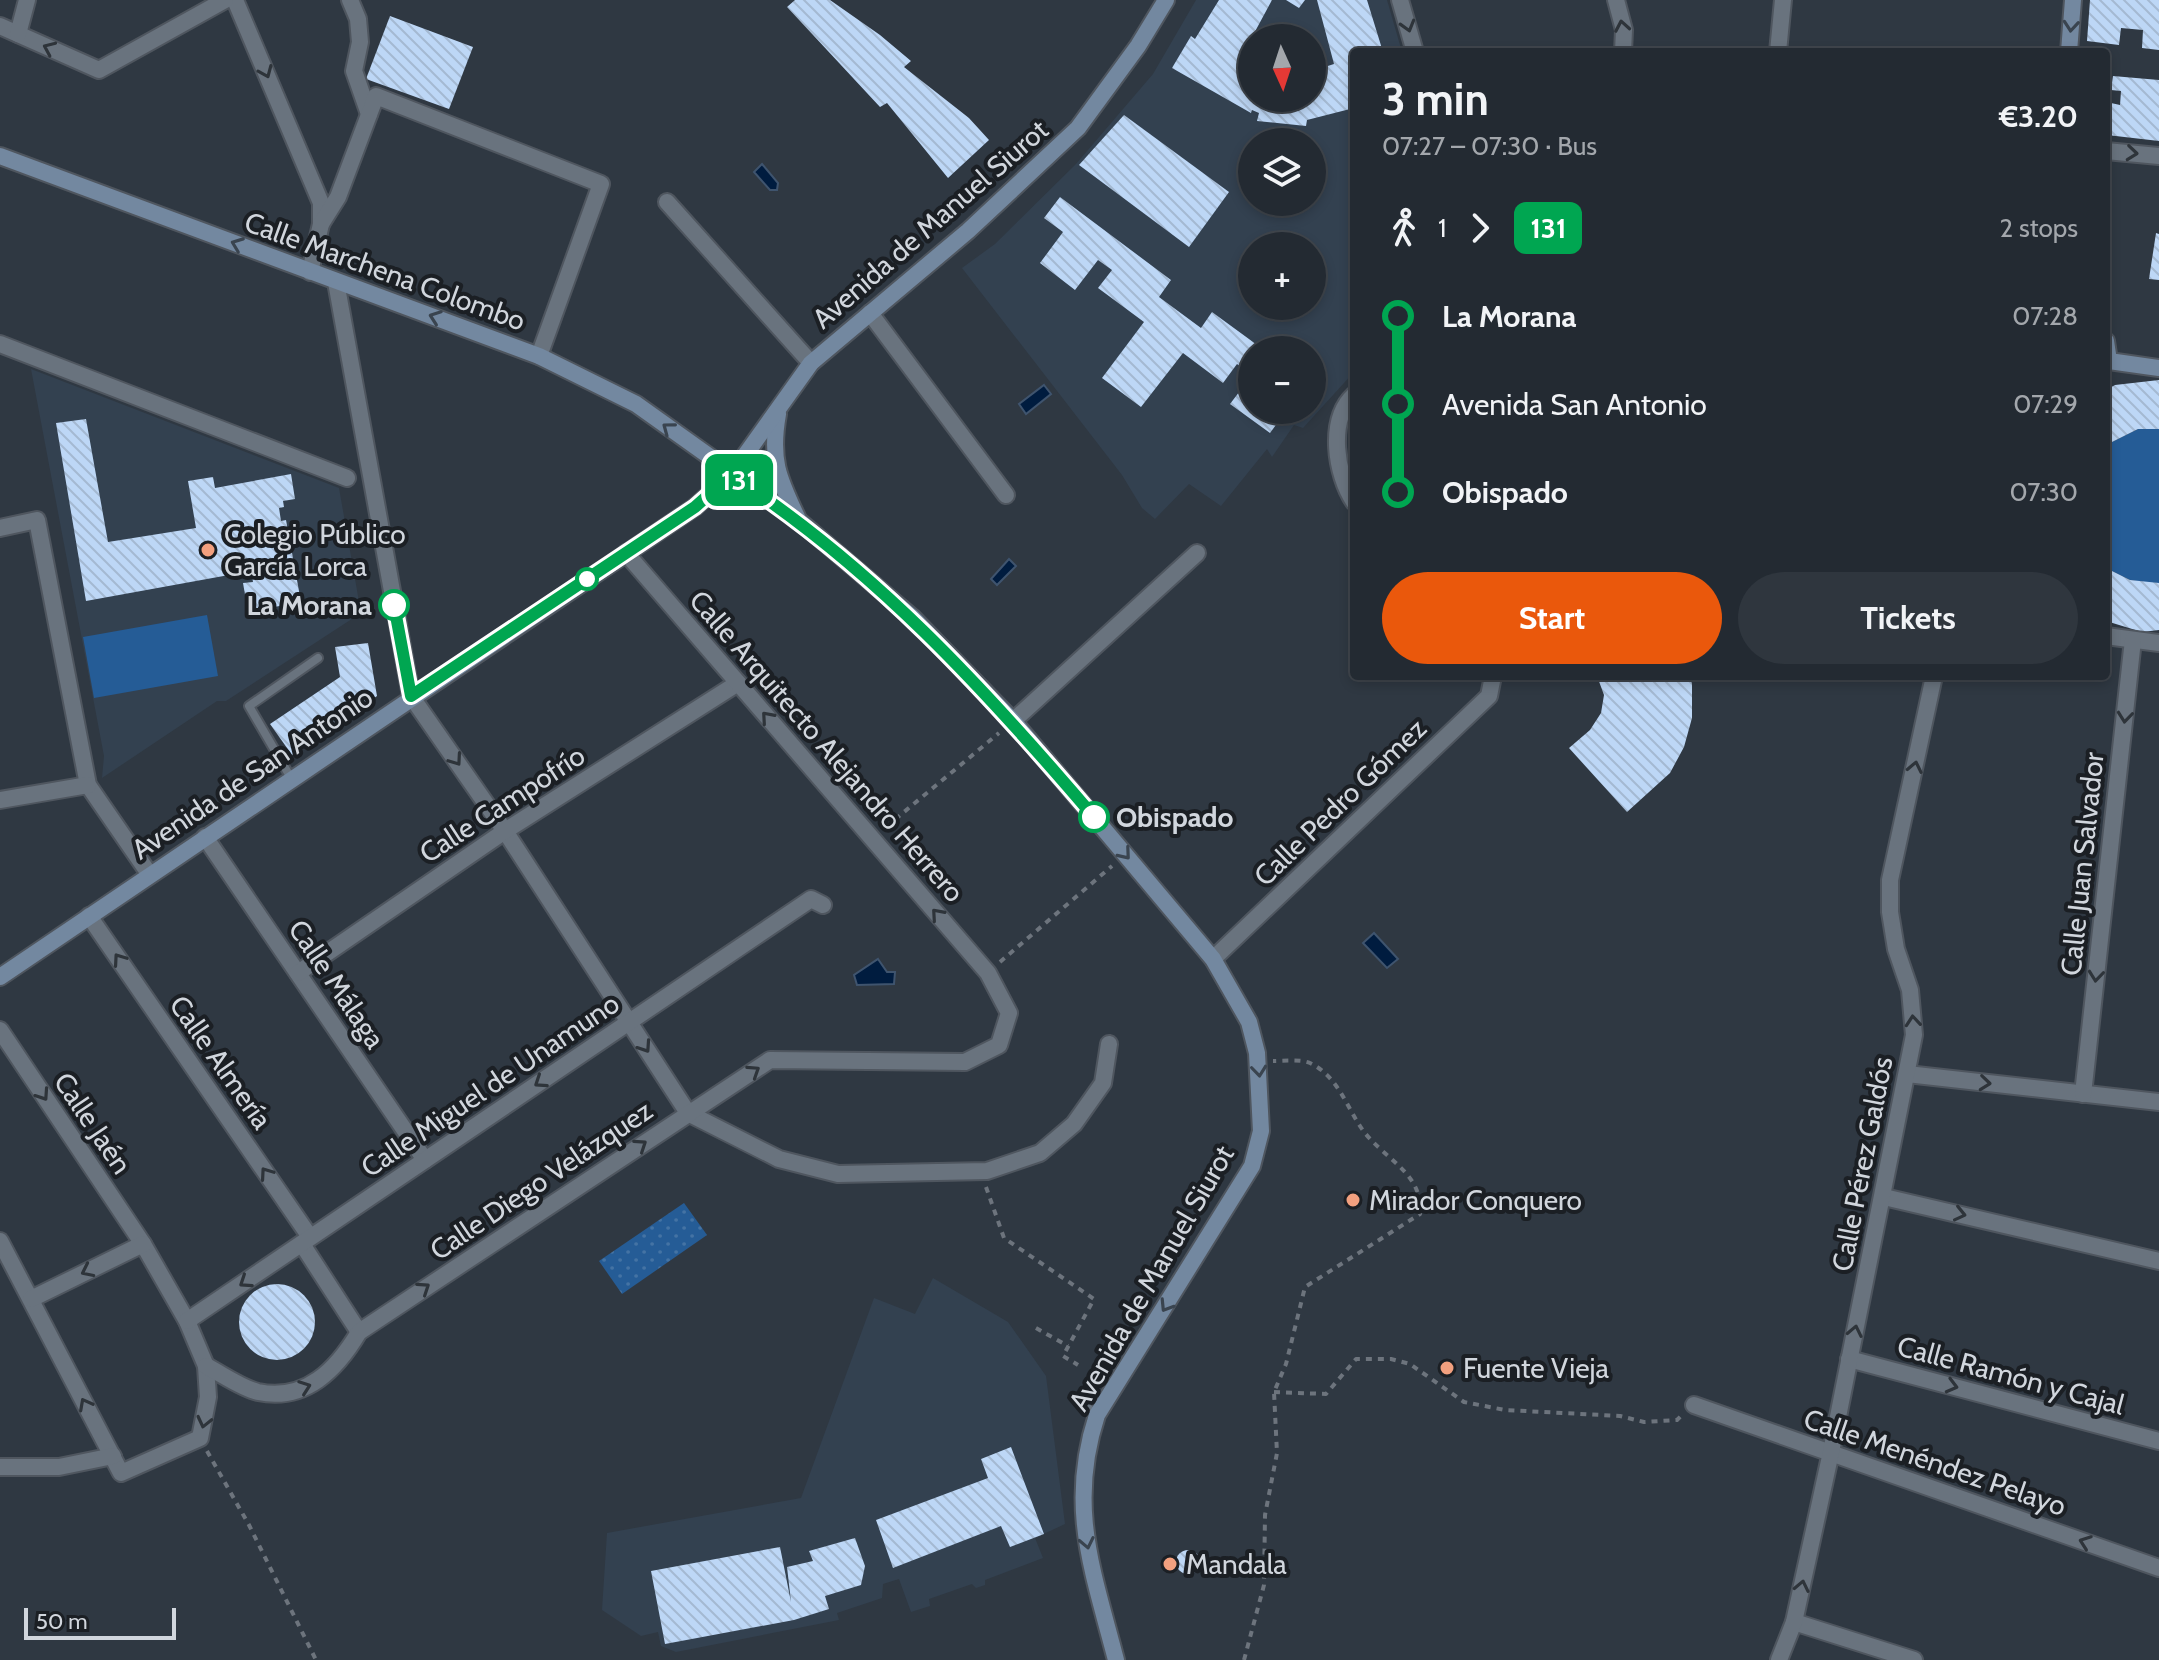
<!DOCTYPE html>
<meta charset="utf-8">
<style>
body{margin:0;font-family:Cabin,sans-serif;background:#2f363e;color:#f1f3f6;height:100vh;display:flex;flex-direction:column;font-size:30px;white-space:nowrap}
*{box-sizing:border-box;margin:0}
p{font-size:26px;color:#a3a7ac}
.icon{flex:none;width:44px;height:44px;fill:none;stroke:currentColor;stroke-width:2;stroke-linecap:round;stroke-linejoin:round}
.map{position:relative;flex:1;overflow:hidden}
.drawer{position:absolute;left:1350px;top:48px;width:760px;height:632px;display:flex;flex-direction:column;background:#232a32;border-radius:8px;box-shadow:0 4px 12px #0003,0 0 0 2px #40464d}
.drawer>*{flex:none}
.badge{padding:0 16px;border-radius:12px;font-size:28px;line-height:52px}
.needle{width:52px;rotate:177deg}
.fabs{position:absolute;left:1238px;top:24px;display:grid;gap:16px}
.fabs a{display:grid;place-items:center;width:88px;height:88px;border-radius:50%;background:#232a32;box-shadow:0 4px 12px #0003,0 0 0 2px #40464d;font-size:40px}
.scale{position:absolute;left:24px;bottom:20px;width:152px;box-sizing:border-box;padding-left:8px;border:4px solid #d1d6dd;border-top:0;font-size:22px;line-height:28px;white-space:nowrap;color:#d1d6dd;-webkit-text-stroke:6px #1b1f24;paint-order:stroke}
.map>.badge{position:absolute;translate:-50% -50%;box-shadow:0 0 0 4px #fff}
.legs{display:flex;align-items:center;gap:12px;height:88px;padding:0 32px;font-size:26px}
.legs p{margin-inline-start:auto}
.summary{display:flex;align-items:center;justify-content:space-between;height:136px;padding:0 32px}
h1{font-size:44px;font-weight:700;line-height:60px}
.cta{display:flex;gap:16px;margin-top:auto;padding:16px 32px}
.cta a{flex:1;height:92px;border-radius:48px;background:#ea580c;color:#fff;font-size:32px;font-weight:700;line-height:92px;text-align:center}
.cta a+a{background:#2f363e;color:#f1f3f6}
ul{padding:0 32px;list-style:none}
li{display:flex;align-items:center;gap:28px;height:88px;font-size:30px}
li i{display:grid;place-items:center;width:12px;height:100%;margin:0 10px;background:currentColor}
li i::after{content:'';width:20px;height:20px;margin:-10px;border:6px solid;border-radius:50%;background:#232a32}
li p{margin-inline-start:auto}
li:first-child i{background:linear-gradient(#0000 50%,currentColor 0)}
li:last-child i{background:linear-gradient(currentColor 50%,#0000 0)}
.map>svg:first-child{display:block}
.built{fill:#334150;fill-rule:evenodd}
.park{fill:url(#park-dots)}
.pitch{fill:#255c96}
.water{fill:#001c3f;stroke:#3f546e;stroke-width:2}
.building{fill:url(#building-back-hatch)}
.lines{fill:none;stroke-linecap:round;stroke-linejoin:round}
.lane-casing{stroke:#4f565f;stroke-width:12}
.street-casing{stroke:#4f565f;stroke-width:20}
.secondary-casing{stroke:#4f565f;stroke-width:20}
.path{stroke:#6d747d;stroke-width:4;stroke-dasharray:6 6;stroke-linecap:butt}
.lane{stroke:#69737e;stroke-width:8}
.street{stroke:#69737e;stroke-width:16}
.secondary{stroke:#7388a0;stroke-width:16}
.oneway{stroke:#2e343a}
.oneway2{stroke:#3a444f}
.line-1-casing{stroke:#fff;stroke-width:18}
.line-1{stroke:#00a651;stroke-width:12}
.poi-dot{fill:#f2a07f;stroke:#1b1f24;stroke-width:3}
.stop-1-dot{fill:#fff;stroke:#00a651;stroke-width:4}
.labels{text-anchor:middle;stroke-width:8;stroke-linejoin:round;paint-order:stroke}
.street-label{font-size:28px;fill:#d1d6dd;stroke:#1b1f24}
.poi-label{font-size:28px;fill:#d1d6dd;stroke:#1b1f24;text-anchor:start}
.stop-label{font-size:28px;font-weight:bold;fill:#d1d6dd;stroke:#1b1f24;text-anchor:end}
</style>
<div class="map">
<svg width="2159" height="1660" viewBox="0 0 2159 1660">
<defs>
<pattern id="park-dots" width="8" height="8" patternUnits="userSpaceOnUse" patternTransform="scale(2)"><rect width="8" height="8" fill="#255c96"/><path d="M2 2h.1M6 6h.1" fill="none" stroke="#4473a4" stroke-width="1.8" stroke-linecap="round"/></pattern>
<pattern id="building-back-hatch" width="6" height="6" patternUnits="userSpaceOnUse" patternTransform="scale(2)"><rect width="6" height="6" fill="#bdd7f6"/><path d="M-1 5l2 2M0 0l6 6M5-1l2 2" fill="none" stroke="#a4b9d2"/></pattern>
</defs>
<rect width="100%" height="100%" fill="#2f3842"/>
<g class="built">
<path d="M1196,0H1387L1402,52H1354V372L1303,428L1294,425L1272,457L1267,449L1221,506L1189,484L1155,519L1142,508L1122,475L962,268L995,244L1076,164L1153,74ZM1252,38H1312V98H1252ZM1252,142H1312V202H1252ZM1252,246H1312V306H1252ZM1252,350H1312V410H1252Z"/>
<polygon points="31,369 339,488 361,613 226,701 217,701 102,778 104,756"/>
<polygon points="933,1278 1008,1322 1046,1376 1065,1524 1035,1538 1043,1558 985,1580 985,1585 976,1588 972,1584 929,1599 930,1606 911,1612 899,1579 883,1584 882,1598 837,1613 839,1620 676,1652 661,1646 658,1632 641,1636 602,1610 607,1533 801,1498 874,1298 915,1314"/>
</g>
<polygon class="park" points="684,1203 707,1235 622,1294 599,1261"/>
<g class="pitch">
<polygon points="2138,429 2159,429 2159,583 2155,584 2130,580 2106,568 2106,445"/>
<polygon points="207,615 218,676 94,698 83,637"/>
</g>
<g class="water">
<polygon points="762,164 778,183 777,190 770,190 754,172"/>
<polygon points="1044,385 1051,394 1026,414 1019,404"/>
<polygon points="1009,559 1016,566 997,585 991,579"/>
<polygon points="1374,933 1398,959 1387,968 1363,943"/>
<polygon points="878,959 887,972 895,972 894,984 857,985 854,975"/>
</g>
<g class="building">
<polygon points="795,0 830,0 880,35 911,61 904,67 969,118 989,140 948,178 887,103 880,107 787,7"/>
<polygon points="1219,0 1272,0 1244,52 1252,56 1252,98 1312,98 1312,71 1334,64 1317,0 1367,0 1383,52 1354,52 1354,108 1307,120 1306,126 1257,121 1259,113 1252,110 1251,113 1172,68 1191,36 1195,39"/>
<polygon points="1286,0 1305,0 1299,8"/>
<polygon points="2090,0 2159,0 2159,50 2142,48 2143,30 2121,28 2119,45 2087,41"/>
<polygon points="390,16 473,47 449,109 366,79"/>
<polygon points="2113,76 2159,80 2159,141 2107,135 2111,103 2120,105 2121,91 2111,90"/>
<polygon points="1124,115 1229,192 1189,247 1079,165"/>
<polygon points="1060,197 1171,280 1159,297 1201,328 1212,312 1264,350 1252,350 1252,410 1287,410 1270,433 1230,404 1252,375 1237,364 1223,383 1183,353 1141,407 1102,378 1144,322 1098,288 1112,270 1098,260 1075,290 1040,263 1063,232 1044,218"/>
<polygon points="2156,233 2159,234 2159,280 2149,279"/>
<polygon points="2159,380 2159,429 2138,429 2106,445 2106,390 2115,385"/>
<polygon points="1312,386 1322,393 1312,406"/>
<polygon points="86,419 108,542 196,528 188,481 213,477 215,488 291,474 295,499 283,501 284,507 279,508 281,521 286,520 301,602 248,612 243,583 253,582 251,571 86,601 56,423"/>
<polygon points="2106,568 2130,580 2159,583 2159,630 2142,632 2106,621"/>
<polygon points="368,643 377,696 292,755 270,724 340,677 335,647"/>
<polygon points="1597,676 1690,676 1692,684 1692,718 1684,747 1670,773 1627,812 1569,748 1590,730 1601,713 1604,695"/>
<circle cx="277" cy="1322" r="38"/>
<polygon points="1011,1447 1044,1534 1010,1547 1001,1526 893,1568 876,1520 988,1478 981,1459"/>
<polygon points="855,1538 865,1566 861,1585 825,1596 829,1609 794,1620 665,1644 651,1571 780,1547 791,1602 787,1567 813,1561 809,1551"/>
<circle cx="1188" cy="1562" r="12"/>
</g>
<g class="lines">
<g class="lane-casing">
<g id="lane">
<polyline points="291,778 249,706 318,658"/>
<polyline points="1076,1399 1097,1415"/>
</g>
</g>
<g class="street-casing">
<g id="street">
<polyline points="235,0 321,203 321,224 310,272"/>
<polyline points="350,0 358,19 360,42 354,71 369,114"/>
<polyline points="1400,0 1415,52"/>
<polyline points="1616,0 1624,30 1623,52"/>
<polyline points="0,26 99,70 225,0"/>
<polyline points="18,34 27,0"/>
<polyline points="1778,52 1783,0"/>
<polyline points="2106,151 2159,156"/>
<polyline points="667,202 811,363"/>
<polyline points="321,224 338,197 376,96 601,184 539,356"/>
<polyline points="336,282 411,696 505,831 688,1113 779,1159 838,1174 987,1171 1040,1153 1074,1124 1103,1083 1109,1044"/>
<polyline points="870,313 1006,495"/>
<polyline points="0,344 347,478"/>
<path d="M1354,395C1327,420 1336,475 1354,502"/>
<polyline points="0,528 37,520 88,785 150,875"/>
<polyline points="2106,636 2159,643"/>
<polyline points="1013,721 1197,553"/>
<polyline points="0,800 88,785"/>
<polyline points="205,837 425,1160"/>
<polyline points="89,916 310,1237"/>
<polyline points="1213,959 1489,696 1493,676"/>
<polyline points="298,973 505,831 738,683"/>
<polyline points="0,1030 143,1244 187,1321 206,1366 208,1397 200,1438 121,1473 0,1241"/>
<polyline points="1907,1074 2159,1102"/>
<polyline points="2083,1094 2133,640"/>
<polyline points="1884,1197 2159,1261"/>
<polyline points="302,1244 359,1332"/>
<polyline points="31,1299 143,1244"/>
<polyline points="187,1321 811,899 823,905"/>
<polyline points="1849,1359 2159,1441"/>
<path d="M206,1366C222,1374 241,1388 258,1392C306,1402 337,1369 359,1332L770,1060L965,1062L999,1045L1009,1013L988,973L626,553"/>
<polyline points="1694,1405 2159,1568"/>
<polyline points="0,1467 59,1467 113,1456"/>
<polyline points="1794,1622 1914,1660"/>
<polyline points="1779,1660 1794,1622 1831,1452 1914,1035 1910,990 1896,949 1890,912 1890,880 1934,676"/>
</g>
</g>
<g class="secondary-casing">
<g id="secondary">
<polyline points="2069,52 2073,0"/>
<path d="M0,156L539,356L636,404L797,519L912,617L1013,721L1213,959L1249,1022L1257,1053L1261,1131L1252,1166L1097,1415C1067,1506 1093,1571 1116,1660"/>
<polyline points="2106,341 2109,361 2159,368"/>
<path d="M778,414C770,459 778,477 797,517"/>
<polyline points="0,977 695,507 731,475 811,363 968,231 1078,128 1138,46 1166,0"/>
</g>
</g>
<g class="path">
<polyline points="886,827 999,733"/>
<polyline points="1000,962 1112,866"/>
<polyline points="986,1187 1004,1238 1094,1299 1063,1356 1078,1365"/>
<polyline points="1036,1328 1068,1346"/>
<polyline points="1274,1392 1326,1394 1356,1359 1391,1359 1410,1364 1464,1402 1505,1410 1620,1416 1644,1422 1677,1420 1683,1414"/>
<polyline points="207,1451 249,1525 316,1660"/>
<path d="M1244,1660L1264,1585L1265,1515L1277,1453L1274,1392L1286,1364L1305,1287L1420,1214C1424,1171 1380,1158 1360,1126C1345,1103 1337,1076 1310,1063C1301,1059 1284,1061 1273,1061"/>
</g>
<use href="#lane" class="lane"/>
<use href="#street" class="street"/>
<use href="#secondary" class="secondary"/>
</g>
<defs><path id="oneway-chevron" d="M-2-3.5L2.5 0L-2 3.5" fill="none" stroke-width="1.6" stroke-linecap="round" stroke-linejoin="round" transform="scale(2)"/></defs>
<g class="oneway">
<use href="#oneway-chevron" transform="translate(1408 26) rotate(74)"/>
<use href="#oneway-chevron" transform="translate(1622 26) rotate(-100)"/>
<use href="#oneway-chevron" transform="translate(49 48) rotate(-156)"/>
<use href="#oneway-chevron" transform="translate(266 72) rotate(67)"/>
<use href="#oneway-chevron" transform="translate(2132 153) rotate(6)"/>
<use href="#oneway-chevron" transform="translate(767 717) rotate(-131)"/>
<use href="#oneway-chevron" transform="translate(2125 717) rotate(96)"/>
<use href="#oneway-chevron" transform="translate(456 760) rotate(55)"/>
<use href="#oneway-chevron" transform="translate(1915 767) rotate(-78)"/>
<use href="#oneway-chevron" transform="translate(937 914) rotate(-131)"/>
<use href="#oneway-chevron" transform="translate(119 959) rotate(-125)"/>
<use href="#oneway-chevron" transform="translate(2096 976) rotate(96)"/>
<use href="#oneway-chevron" transform="translate(1913 1021) rotate(-95)"/>
<use href="#oneway-chevron" transform="translate(645 1047) rotate(56)"/>
<use href="#oneway-chevron" transform="translate(754 1071) rotate(-33)"/>
<use href="#oneway-chevron" transform="translate(540 1082) rotate(146)"/>
<use href="#oneway-chevron" transform="translate(1985 1083) rotate(6)"/>
<use href="#oneway-chevron" transform="translate(43 1095) rotate(56)"/>
<use href="#oneway-chevron" transform="translate(641 1145) rotate(-34)"/>
<use href="#oneway-chevron" transform="translate(266 1173) rotate(-125)"/>
<use href="#oneway-chevron" transform="translate(1960 1214) rotate(13)"/>
<use href="#oneway-chevron" transform="translate(87 1271) rotate(154)"/>
<use href="#oneway-chevron" transform="translate(245 1282) rotate(146)"/>
<use href="#oneway-chevron" transform="translate(424 1288) rotate(-34)"/>
<use href="#oneway-chevron" transform="translate(1855 1331) rotate(-78)"/>
<use href="#oneway-chevron" transform="translate(1952 1386) rotate(15)"/>
<use href="#oneway-chevron" transform="translate(305 1387) rotate(-20)"/>
<use href="#oneway-chevron" transform="translate(85 1404) rotate(-118)"/>
<use href="#oneway-chevron" transform="translate(204 1422) rotate(103)"/>
<use href="#oneway-chevron" transform="translate(2085 1542) rotate(-160)"/>
<use href="#oneway-chevron" transform="translate(1802 1586) rotate(-78)"/>
</g>
<g class="oneway2">
<use href="#oneway-chevron" transform="translate(2071 26) rotate(95)"/>
<use href="#oneway-chevron" transform="translate(237 244) rotate(-159)"/>
<use href="#oneway-chevron" transform="translate(435 317) rotate(-160)"/>
<use href="#oneway-chevron" transform="translate(668 428) rotate(-143)"/>
<use href="#oneway-chevron" transform="translate(1125 854) rotate(50)"/>
<use href="#oneway-chevron" transform="translate(1259 1071) rotate(84)"/>
<use href="#oneway-chevron" transform="translate(1166 1306) rotate(122)"/>
<use href="#oneway-chevron" transform="translate(1087 1543) rotate(78)"/>
</g>
<g class="lines">
<g class="line-1-casing">
<path id="line-1" d="M394,605L411,696L695,507L731,475C873,567 985,689 1094,817"/>
</g>
<use href="#line-1" class="line-1"/>
</g>
<g class="poi-dot">
<circle cx="208" cy="550" r="8"/>
<circle cx="1353" cy="1200" r="8"/>
<circle cx="1447" cy="1368" r="8"/>
<circle cx="1170" cy="1564" r="8"/>
</g>
<g class="stop-1-dot">
<circle cx="587" cy="579" r="10"/>
<circle cx="394" cy="605" r="14"/>
<circle cx="1094" cy="817" r="14"/>
</g>
<g class="labels">
<g class="street-label">
<text transform="translate(930 224) rotate(-41)" y="10">Avenida de Manuel Siurot</text>
<text transform="translate(385 271) rotate(20)" y="10">Calle Marchena Colombo</text>
<text transform="translate(827 746) rotate(49)" y="10">Calle Arquitecto Alejandro Herrero</text>
<text transform="translate(252 773) rotate(-34)" y="10">Avenida de San Antonio</text>
<text transform="translate(1340 802) rotate(-44)" y="10">Calle Pedro Gómez</text>
<text transform="translate(502 804) rotate(-33)" y="10">Calle Campofrío</text>
<text transform="translate(2082 864) rotate(-84)" y="10">Calle Juan Salvador</text>
<text transform="translate(337 984) rotate(56)" y="10">Calle Málaga</text>
<text transform="translate(221 1062) rotate(55)" y="10">Calle Almería</text>
<text transform="translate(490 1085) rotate(-34)" y="10">Calle Miguel de Unamuno</text>
<text transform="translate(93 1123) rotate(56)" y="10">Calle Jaén</text>
<text transform="translate(1862 1164) rotate(-79)" y="10">Calle Pérez Galdós</text>
<text transform="translate(541 1180) rotate(-34)" y="10">Calle Diego Velázquez</text>
<text transform="translate(1151 1278) rotate(-60)" y="10">Avenida de Manuel Siurot</text>
<text transform="translate(2011 1375) rotate(15)" y="10">Calle Ramón y Cajal</text>
<text transform="translate(1935 1462) rotate(19)" y="10">Calle Menéndez Pelayo</text>
</g>
<g class="poi-label">
<text x="224" y="544">Colegio Público<tspan x="224" dy="32">García Lorca</tspan></text>
<text x="1369" y="1210">Mirador Conquero</text>
<text x="1463" y="1378">Fuente Vieja</text>
<text x="1186" y="1574">Mandala</text>
</g>
<g class="stop-label">
<text x="372" y="615">La Morana</text>
<text x="1116" y="827" text-anchor="start">Obispado</text>
</g>
</g>
</svg>
<div class="fabs">
<a><svg class="needle" viewBox="-14 -14 28 28"><path d="M0-13l5 13h-10z" fill="#e53935"/><path d="M0 13l5-13h-10z" fill="#a3a7ac"/></svg></a>
<a><svg class="icon" aria-label="layers" viewBox="0 0 24 24"><path d="M12 4l9 5-9 5-9-5zM3 14l9 5 9-5"/></svg></a>
<a>+</a>
<a>−</a>
</div>
<div class="scale">50 m</div>
<b class="badge" style="left:739px;top:480px;background:#00a651;color:#fff">131</b>
<section class="drawer">
<div class="summary"><div><h1>3 min</h1><p>07:27 – 07:30 · Bus</p></div><b>€3.20</b></div>
<div class="legs"><svg class="icon" aria-label="walk" viewBox="0 0 24 24"><circle cx="13" cy="4" r="2"/><path d="M13 8l-2 6 4 7M11 14l-3 7M7 12l3-4h3l4 4"/></svg>1<svg class="icon" aria-label="forward" viewBox="0 0 24 24"><path d="M9 5l7 7-7 7"/></svg><b class="badge" style="background:#00a651;color:#fff">131</b><p>2 stops</p></div>
<ul>
<li><i style="color:#00a651"></i><b>La Morana</b><p>07:28</p></li>
<li><i style="color:#00a651"></i><span>Avenida San Antonio</span><p>07:29</p></li>
<li><i style="color:#00a651"></i><b>Obispado</b><p>07:30</p></li>
</ul>
<div class="cta"><a>Start</a><a>Tickets</a></div>
</section>
</div>
